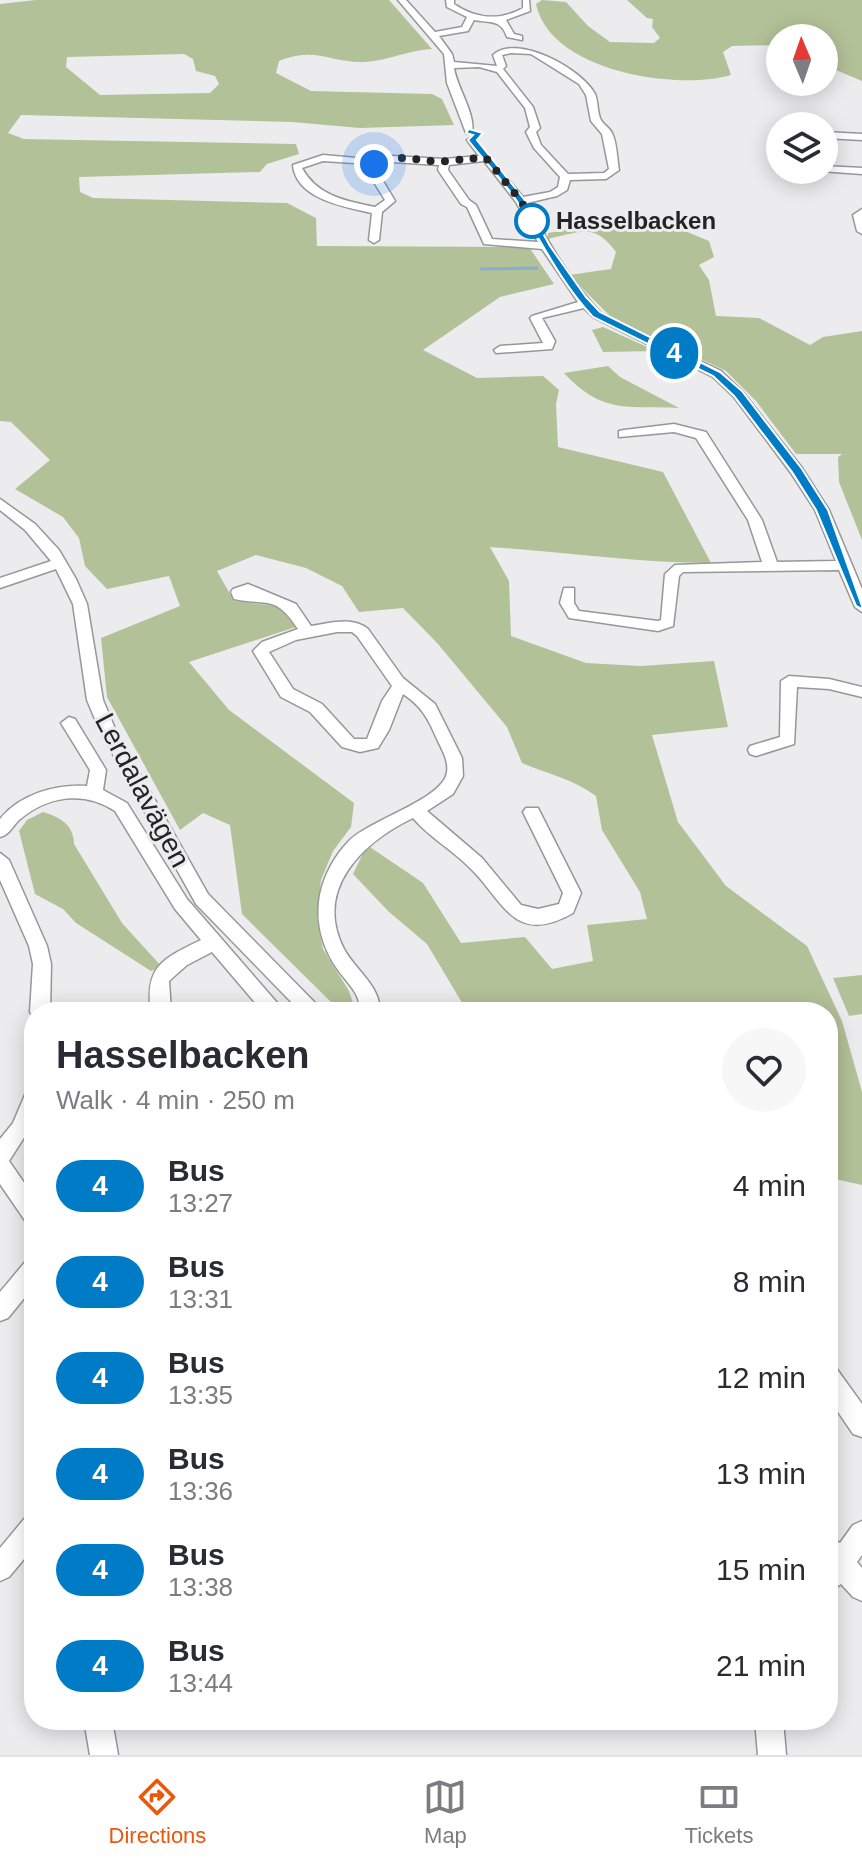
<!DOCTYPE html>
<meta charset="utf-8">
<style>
body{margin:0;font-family:Helvetica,sans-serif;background:#f7f7f7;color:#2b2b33;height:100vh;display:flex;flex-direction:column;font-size:30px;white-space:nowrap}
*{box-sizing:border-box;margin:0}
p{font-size:26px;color:#7c7c81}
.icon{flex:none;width:44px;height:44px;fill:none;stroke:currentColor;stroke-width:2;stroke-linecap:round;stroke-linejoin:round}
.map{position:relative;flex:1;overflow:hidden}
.side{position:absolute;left:24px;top:1002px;width:814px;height:728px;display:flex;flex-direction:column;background:#fff;border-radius:32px;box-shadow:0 4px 20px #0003}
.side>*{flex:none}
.badge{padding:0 16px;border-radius:26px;font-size:28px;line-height:52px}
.needle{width:52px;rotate:358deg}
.fabs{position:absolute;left:766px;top:24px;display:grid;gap:16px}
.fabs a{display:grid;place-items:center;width:72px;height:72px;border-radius:50%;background:#fff;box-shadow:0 4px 20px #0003;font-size:40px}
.you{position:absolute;width:40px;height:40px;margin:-20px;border:6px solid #fff;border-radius:50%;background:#1a73e8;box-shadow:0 0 0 12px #1a73e833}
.map>.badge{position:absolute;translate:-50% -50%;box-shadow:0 0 0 4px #fff}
.round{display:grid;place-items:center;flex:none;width:84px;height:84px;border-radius:42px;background:#f7f7f7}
.overview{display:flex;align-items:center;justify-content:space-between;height:136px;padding:0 32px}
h1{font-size:38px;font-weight:700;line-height:60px}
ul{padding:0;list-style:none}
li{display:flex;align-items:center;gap:24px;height:96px;padding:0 32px}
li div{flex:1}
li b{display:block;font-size:30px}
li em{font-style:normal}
li .badge{min-width:88px;font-weight:700;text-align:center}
.tabs{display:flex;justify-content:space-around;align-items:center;height:112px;border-top:2px solid #e1e1e2;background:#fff;font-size:22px;color:#7c7c81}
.tabs a{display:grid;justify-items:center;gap:4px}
.tabs .active{color:#ea580c}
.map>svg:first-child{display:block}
.green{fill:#b3c198;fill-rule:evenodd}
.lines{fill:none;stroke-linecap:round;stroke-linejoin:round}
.stream{stroke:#87add0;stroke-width:3}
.minor-casing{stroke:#969799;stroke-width:3}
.minor{fill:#fff;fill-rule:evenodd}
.line{fill:#007cc6;stroke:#fff;stroke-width:2}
.walk{stroke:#242425;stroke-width:8;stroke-dasharray:0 14.4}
.stop-dot{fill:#fff;stroke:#007cc6;stroke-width:4}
.labels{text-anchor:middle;stroke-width:6;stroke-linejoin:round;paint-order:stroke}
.far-stop-label{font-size:24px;font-weight:bold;fill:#242425;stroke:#ececee;text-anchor:start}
.street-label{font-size:28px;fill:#242425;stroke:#ececee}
</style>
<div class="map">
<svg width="862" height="1755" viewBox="0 0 862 1755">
<rect width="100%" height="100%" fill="#ececee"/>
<g class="green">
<path d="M36,0H389L432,49C409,50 387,61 364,62C329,63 318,46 279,61L276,73L311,91L432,94L442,99L454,125L360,128L292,122L21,115L8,133L24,139L296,144L299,154L267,164L260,172L79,177L80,192L93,198L287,203L316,218L317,246L529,247L554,284L500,297L423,350L477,378L543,376L559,390L556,404L558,447L663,472L711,563C638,563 564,552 490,547L509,581L511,636L586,663L641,666L714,661L728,727L652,735L678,822L726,886L807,946L842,1021L862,1092V1185L835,1179L828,1175V1012H533L464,1006L427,944L388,911L353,874L367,845L423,883L461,943L525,937L552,969L593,961L587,925L647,919L640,892L602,830L596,796C573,779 548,774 522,763L507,727L438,644L403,608L359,612L342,586L306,568L256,555L217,571L234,601L278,606L296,627L189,662L229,710L354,803L351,827L333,851L321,880L317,919L323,949L349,991L355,1009L343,1012L338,1009L242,914L230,825L203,813L180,830L107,697L101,638L180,606L169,576L107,589L85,566L79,538L63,517L15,489L50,460L11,422L0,421V4ZM184,54L193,59L196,71L215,76L219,84L210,93L100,95L66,67L67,57Z"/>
<path d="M542,0L566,2L588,26L610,42L654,43L660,38L652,27L653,19L647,18L627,0H862V81L824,65V38H780V45L732,46L723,52L731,75C675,91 550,71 536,4Z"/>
<path d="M629,219L675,227L709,241L714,257L699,265L709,280L716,316L759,318L810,345L823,337L862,331V540L839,482L838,457L842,454H796L756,401L726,371L610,316L569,275L611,269L616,252C593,222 582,232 548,239V233Z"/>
<polygon points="603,327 656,351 603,352 592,330"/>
<path d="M608,366L620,377L679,408C627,406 602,414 564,373Z"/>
<path d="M43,812C60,817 74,825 74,844L122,923L162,967L151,971L76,923L63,909L35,894L19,831L27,820Z"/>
<polygon points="862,975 862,1014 849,1016 833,978"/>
</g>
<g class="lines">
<polyline class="stream" points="481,269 537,268"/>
<g class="minor-casing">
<g id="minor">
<path d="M398,0H406L435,32L462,27L467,17L447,7L446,0H454V4C476,19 500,21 523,8V0H529L530,11L506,20L514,34L522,36V40L507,37C501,19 490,23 474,20L468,31L439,36L452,54L454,62L497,66L493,55C517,33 582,69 595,94C598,101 597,110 600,118C602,124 609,127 612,133C617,143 617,159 619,170L606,179L570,180L567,190L557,196L527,203C548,242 570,281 601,313L721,371L742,391L802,468L829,510L862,589V612L855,607L839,570L683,572L679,576L673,626L658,631L569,618L560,603L564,588H574V603L579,611L658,621L661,620L665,574L675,565L762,562L748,520L696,438L674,432L619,437V431L624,430L674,424L706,432L762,520L777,562L836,561L815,510L791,473L734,397L713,377L593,317L584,308L542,318L555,341L552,349L496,353L494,350L500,346L543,343L530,318L532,316L578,302L542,249L484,244L467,207L461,204L438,170L439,165L392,162L378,166L377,171L395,201L382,212L379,240L374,243L369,240L372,213C345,207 296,199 293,165L323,155L379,160L392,156L444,159L479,156L467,140L472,137L523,197L550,192L558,187L560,177L534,148L526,132L530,127L525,108L497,72L479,67L454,68C457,88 476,114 472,133H466L447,83L444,54ZM511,53L531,54L579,84L586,95L591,121L602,134L609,169L604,173L568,174L541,145L536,132L540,128L533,107L503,69L506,66L502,55ZM323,161L369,164L367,171L385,200L375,207C346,201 317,196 302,168ZM484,161L516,202L538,242L492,239L476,205L469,200L448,170L449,165Z"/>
<polygon points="824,132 862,134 862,140 824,138"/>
<polygon points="824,166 862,168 862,174 820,171 824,170"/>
<polygon points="862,209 862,234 857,231 853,215"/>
<polygon points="0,499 35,524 59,550 76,579 87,604 103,700 116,731 208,894 324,1012 301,1012 196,904 100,731 87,700 73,604 56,569 0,588 0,578 51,561 25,530 0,510"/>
<path d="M248,584L296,604L311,626C329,623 353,616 368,629L403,678L435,704L462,758L463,776L453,794L427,811L482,858L521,905L538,909L559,904L563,893L523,812L526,808H538L581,893L573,913C513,947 504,900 469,867C451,849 429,837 413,818C363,842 313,889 344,949C356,971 380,985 380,1012H360C361,994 348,984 338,970C322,948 315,921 320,895C324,875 335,855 349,841C369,820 444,799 447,772C449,760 441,748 436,737C428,718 421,706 403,694L389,730L378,748L360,752L342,747L310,712L281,697L253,651L262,642L298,629C275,594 268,606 234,599L231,592L233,589ZM337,632H352L357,636L392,686L382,701L367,739H354L322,704L293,689L269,652L296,640Z"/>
<polygon points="789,676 829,679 862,687 862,697 829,689 797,687 794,744 756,756 750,754 748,750 750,746 780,737 781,681"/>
<path d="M69,717L75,719L106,770L103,790L127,803L187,899L285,1012H263L212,952L187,965L169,981L171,1012H151C144,966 164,958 201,940L175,909L115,811C84,790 47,796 19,820C12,827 9,835 0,837V819C20,794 56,784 87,786L90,770L61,723Z"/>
<polygon points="0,853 9,860 47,946 51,964 50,1012 34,1012 34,1018 30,1012 33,964 29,946 0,880"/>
<polygon points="34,1087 34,1122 9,1161 34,1197 34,1225 26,1222 0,1184 0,1139 13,1123 27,1090"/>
<polygon points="34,1258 34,1286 8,1318 0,1321 0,1292 26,1261"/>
<polygon points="828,1364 836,1368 862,1404 862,1437 853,1434 828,1397"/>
<polygon points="34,1514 34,1547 9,1577 0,1581 0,1548 25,1518"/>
<polygon points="862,1521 862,1555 857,1562 862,1568 862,1601 853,1597 841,1584 828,1593 828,1536 840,1543 853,1525"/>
<polygon points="84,1720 112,1720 118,1755 90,1755"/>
<polygon points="755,1720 783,1720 786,1755 758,1755"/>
</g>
</g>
<use href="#minor" class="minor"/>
</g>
<path class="line" d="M469,129L483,133L477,140L524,199L550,246L586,297L600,312L720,372L742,391L802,469L828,510L862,606V609L856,606L816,510L792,472L734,396L713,376L593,317C561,283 542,243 518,203C504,181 484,161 468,140L473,135L466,133Z"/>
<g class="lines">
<path class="walk" d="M374,164C400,151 423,164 446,161C460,160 472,158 486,158L521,201L532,221"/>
</g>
<circle class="stop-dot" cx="532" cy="221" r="16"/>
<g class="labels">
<g class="far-stop-label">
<text x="556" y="229">Hasselbacken</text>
</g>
<g class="street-label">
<text transform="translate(143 790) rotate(62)" y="10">Lerdalavägen</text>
</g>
</g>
</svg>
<div class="fabs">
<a><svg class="needle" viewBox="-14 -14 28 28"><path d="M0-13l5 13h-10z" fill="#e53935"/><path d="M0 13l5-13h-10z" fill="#7c7c81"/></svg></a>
<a><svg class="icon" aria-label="layers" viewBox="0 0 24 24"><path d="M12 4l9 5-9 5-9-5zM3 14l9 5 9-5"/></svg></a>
</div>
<div class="you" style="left:374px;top:164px"></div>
<b class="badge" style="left:674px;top:353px;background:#007cc6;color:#fff">4</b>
<section class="side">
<div class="overview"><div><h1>Hasselbacken</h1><p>Walk · 4 min · 250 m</p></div><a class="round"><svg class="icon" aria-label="heart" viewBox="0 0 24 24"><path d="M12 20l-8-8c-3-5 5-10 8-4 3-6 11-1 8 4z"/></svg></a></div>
<ul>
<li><span class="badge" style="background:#007cc6;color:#fff">4</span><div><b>Bus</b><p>13:27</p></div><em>4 min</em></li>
<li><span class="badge" style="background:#007cc6;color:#fff">4</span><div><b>Bus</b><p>13:31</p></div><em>8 min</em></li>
<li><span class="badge" style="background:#007cc6;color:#fff">4</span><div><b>Bus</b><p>13:35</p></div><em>12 min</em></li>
<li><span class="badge" style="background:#007cc6;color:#fff">4</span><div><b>Bus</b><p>13:36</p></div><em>13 min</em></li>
<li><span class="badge" style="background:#007cc6;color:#fff">4</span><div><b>Bus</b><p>13:38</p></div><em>15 min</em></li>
<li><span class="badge" style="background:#007cc6;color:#fff">4</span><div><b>Bus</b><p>13:44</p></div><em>21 min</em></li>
</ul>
</section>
</div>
<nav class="tabs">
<a class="active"><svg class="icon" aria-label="directions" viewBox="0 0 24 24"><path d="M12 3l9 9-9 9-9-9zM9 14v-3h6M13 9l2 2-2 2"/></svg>Directions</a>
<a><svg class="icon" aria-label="map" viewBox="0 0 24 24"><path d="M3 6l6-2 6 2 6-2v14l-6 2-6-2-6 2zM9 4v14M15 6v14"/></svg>Map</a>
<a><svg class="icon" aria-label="tickets" viewBox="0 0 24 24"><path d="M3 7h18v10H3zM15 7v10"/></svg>Tickets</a>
</nav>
